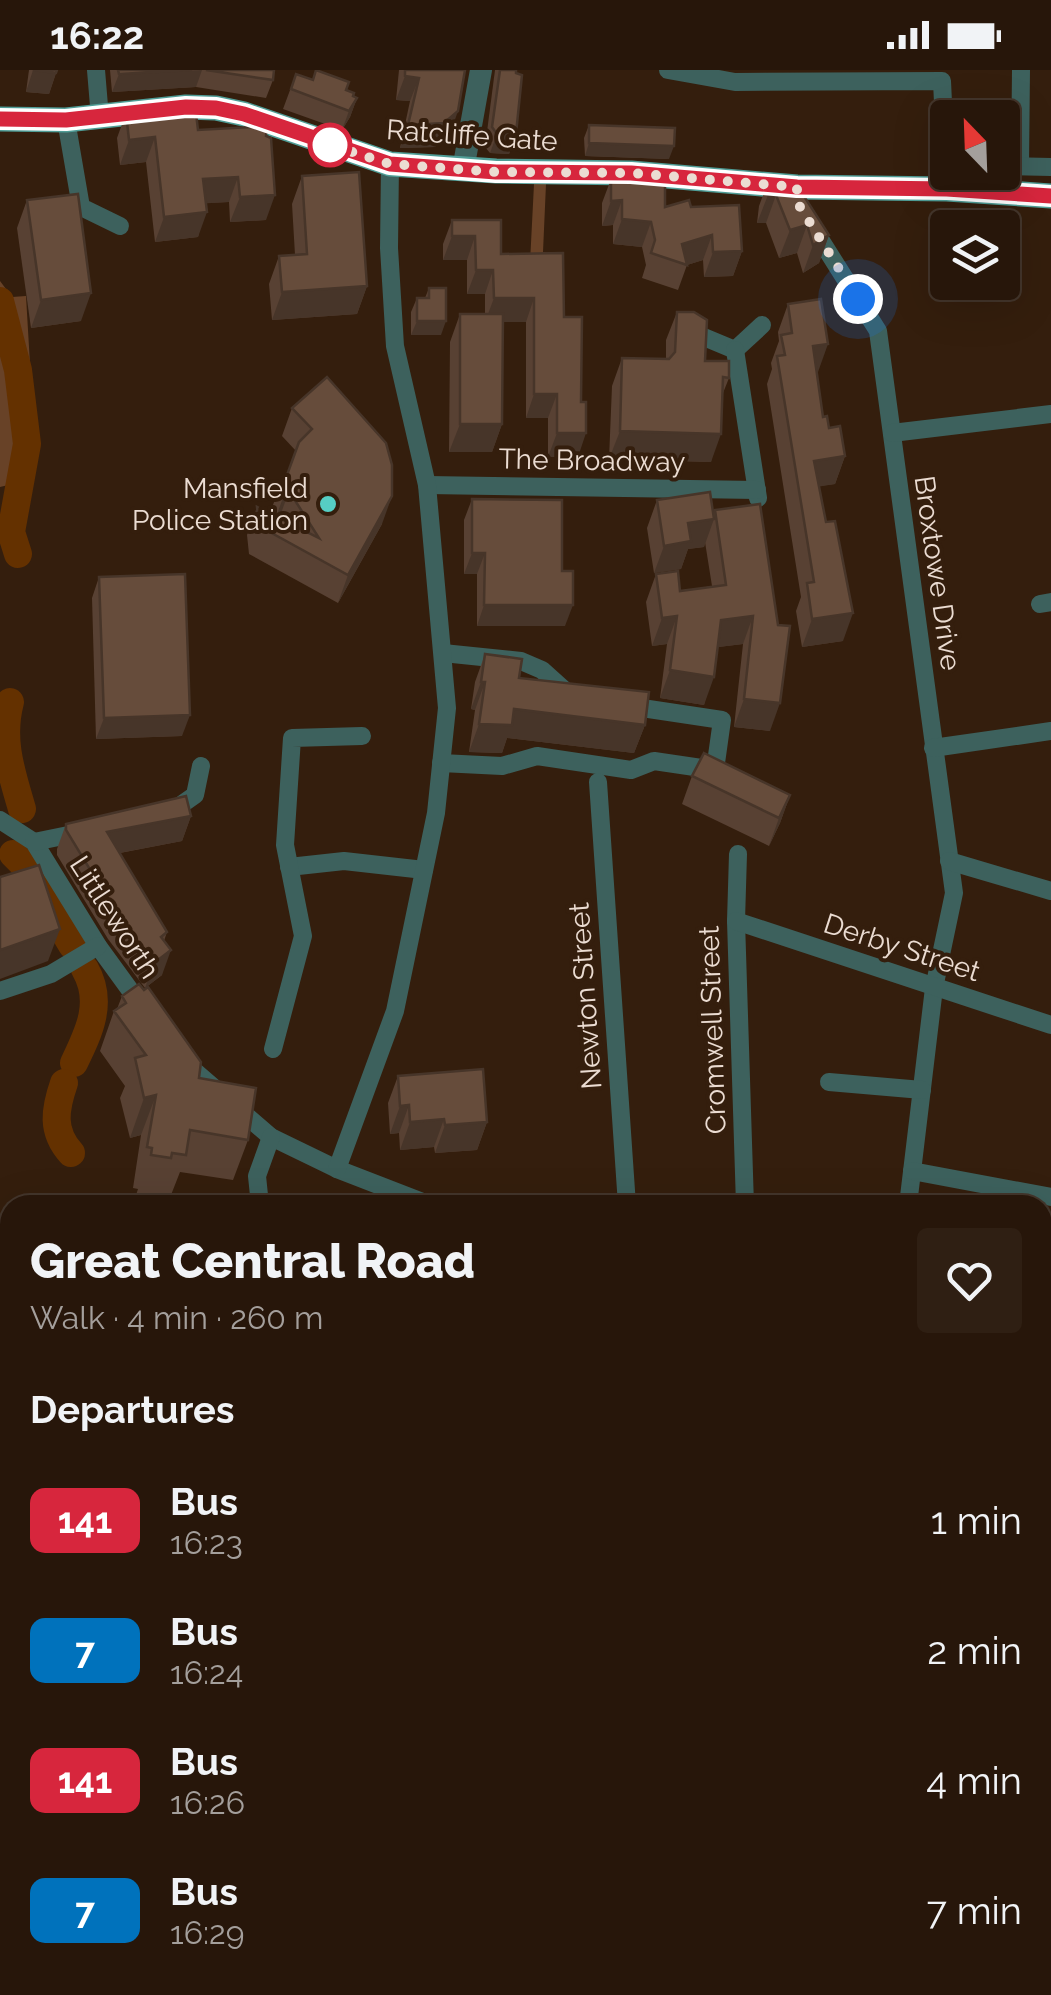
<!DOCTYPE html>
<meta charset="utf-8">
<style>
body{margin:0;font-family:Raleway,sans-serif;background:#2f1f13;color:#f1f3f6;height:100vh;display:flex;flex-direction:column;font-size:38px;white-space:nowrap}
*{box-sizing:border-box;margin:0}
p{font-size:32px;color:#a49f9c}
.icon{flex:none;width:55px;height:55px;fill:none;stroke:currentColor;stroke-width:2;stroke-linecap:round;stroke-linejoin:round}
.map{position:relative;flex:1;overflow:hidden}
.details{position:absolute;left:0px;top:1125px;width:1052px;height:800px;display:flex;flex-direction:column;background:#27160a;border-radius:30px 30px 0 0;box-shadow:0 10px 40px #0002,0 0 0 2px #43352b}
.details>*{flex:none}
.badge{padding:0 20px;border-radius:15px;font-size:35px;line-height:65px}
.needle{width:65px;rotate:337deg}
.fabs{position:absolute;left:930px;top:30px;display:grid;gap:20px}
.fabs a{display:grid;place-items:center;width:90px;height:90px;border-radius:10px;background:#27160a;box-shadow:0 10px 40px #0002,0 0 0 2px #43352b;font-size:50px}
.you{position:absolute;width:50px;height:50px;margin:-25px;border:8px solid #fff;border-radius:50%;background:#1a73e8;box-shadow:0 0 0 15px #1a73e833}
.map>.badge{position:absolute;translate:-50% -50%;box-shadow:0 0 0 5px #fff}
h2{padding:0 30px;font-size:38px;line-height:90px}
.round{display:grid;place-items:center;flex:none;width:105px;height:105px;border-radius:10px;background:#2f1f13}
.headline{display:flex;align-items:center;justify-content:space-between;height:170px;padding:0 30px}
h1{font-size:48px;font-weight:800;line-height:75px}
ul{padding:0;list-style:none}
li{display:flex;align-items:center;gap:30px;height:130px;padding:0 30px}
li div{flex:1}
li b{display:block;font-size:38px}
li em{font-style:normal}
li .badge{min-width:110px;font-weight:700;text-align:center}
.status{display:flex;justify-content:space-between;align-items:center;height:70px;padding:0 50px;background:#27160a;direction:ltr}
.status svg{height:28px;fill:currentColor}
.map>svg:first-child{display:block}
.green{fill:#684227}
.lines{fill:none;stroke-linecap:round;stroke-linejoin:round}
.river{stroke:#643100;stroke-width:28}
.minor{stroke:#3d615d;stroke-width:18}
.tertiary{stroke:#3d615d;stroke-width:22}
.secondary{stroke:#48837d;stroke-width:25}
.primary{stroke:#4f9d96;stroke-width:25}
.wall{fill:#584133}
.shaded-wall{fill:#473529}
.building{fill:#664c3b;stroke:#473529;stroke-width:2.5}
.line-casing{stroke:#fff;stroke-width:22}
.line{stroke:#d7263d;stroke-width:15}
.walk{stroke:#ebdcd2;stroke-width:10;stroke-dasharray:0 18}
.stop-dot{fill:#fff;stroke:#d7263d;stroke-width:5}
.poi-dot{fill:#56cec4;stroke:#341e0d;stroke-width:4}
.labels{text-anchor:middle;stroke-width:8;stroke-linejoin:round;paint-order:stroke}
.street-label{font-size:28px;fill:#ebdcd2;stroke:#341e0d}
.poi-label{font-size:28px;fill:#ebdcd2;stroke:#341e0d;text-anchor:end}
</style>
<div class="status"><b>16:22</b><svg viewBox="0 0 49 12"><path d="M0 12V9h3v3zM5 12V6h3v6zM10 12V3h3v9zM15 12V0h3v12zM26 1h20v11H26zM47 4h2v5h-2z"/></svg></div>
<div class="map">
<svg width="1051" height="1925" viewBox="0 0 1051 1925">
<rect width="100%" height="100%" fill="#341e0d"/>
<g class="green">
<polygon points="534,114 546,114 543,182 560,184 530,193"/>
<polygon points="0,211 12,227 26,226 35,379 29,410 0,417"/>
<polygon points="0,1191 10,1196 10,1558 7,1566 10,1569 10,1587 0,1604"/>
<polygon points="1051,1462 1051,1622 1043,1637 1043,1467"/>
<polygon points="741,1915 870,1915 864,1925 769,1925"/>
</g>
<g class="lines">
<g class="river">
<polyline points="0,231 18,300 27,374 11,462 18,484"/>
<path d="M10,632C0,670 11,701 22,739"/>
<polyline points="13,784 25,796 72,875"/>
<path d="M74,993C89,962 104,932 85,899"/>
<path d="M64,1013C55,1039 51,1061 71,1083"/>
<polyline points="0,1393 10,1375"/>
</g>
<g class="minor">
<polyline points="96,0 100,48"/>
<polyline points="668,0 735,12 942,11 947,119"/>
<polyline points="66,50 81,137 120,156"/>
<polyline points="1020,95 1021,0"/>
<polyline points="1002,96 1051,97"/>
<polyline points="813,158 878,261 954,823 934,918 908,1135"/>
<polyline points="699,265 735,280 762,255"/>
<polyline points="735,280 758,428"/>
<polyline points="892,363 1051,344"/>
<polyline points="427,415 757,420"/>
<polyline points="1040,534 1051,532"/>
<polyline points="443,583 521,591 542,600 572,627"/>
<polyline points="933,678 1051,661"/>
<polyline points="441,693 502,696 537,686 631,700 654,691 715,700 722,650 622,635"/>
<polyline points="598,712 627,1135"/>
<polyline points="166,741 178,737 195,725 201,696"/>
<polyline points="0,750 34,772 98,876 143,938"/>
<polyline points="34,772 83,762"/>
<polyline points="738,784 736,851 745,1135"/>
<polyline points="949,791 1051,821"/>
<polyline points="289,797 344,791 424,800"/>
<polyline points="736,851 1051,955"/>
<polyline points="0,921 51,904 98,876"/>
<polyline points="273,979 303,866 285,775 292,668 362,666"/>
<polyline points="183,991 271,1067 337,1099 430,1135"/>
<polyline points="829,1012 922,1020"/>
<polyline points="337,1099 395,941 436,743 447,638 427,415 395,276 389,178 390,94"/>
<polyline points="912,1101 1051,1127"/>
<polyline points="260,1135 257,1106 271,1067"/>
<polyline points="1042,1275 1051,1260"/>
<polyline points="1042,1394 1051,1387"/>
<polyline points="1042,1412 1051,1415"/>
<polyline points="477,1915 536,1925"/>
<polyline points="983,1915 999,1925"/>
<polyline points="335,1918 340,1925"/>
<polyline points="202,1922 214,1925"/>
<polyline points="259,1925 275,1915"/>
<polyline points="366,1925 380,1915"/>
</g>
<polyline class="tertiary" points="463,100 481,0"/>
<g class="secondary">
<polyline points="1042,1662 1051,1647"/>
<polyline points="882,1925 887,1915"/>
</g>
<polyline class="primary" points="0,49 66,50 186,37 216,38 244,44 390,94 496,101 631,103 797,117 947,119 1051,126"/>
</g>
<g class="wall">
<polygon points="29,0 57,0 49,24 26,22"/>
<polygon points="110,0 274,0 273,10 266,28 196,17 112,22"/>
<polygon points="399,0 465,0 450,64 435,77 400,78 410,31 396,30"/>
<polygon points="495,0 516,0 516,64 509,84 490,83 485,77"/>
<polygon points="296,4 346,20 353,26 357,28 350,47 342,60 283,39"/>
<polygon points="126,43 198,60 266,66 266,150 230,152 229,132 206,133 198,167 155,172 146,92 120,95 117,68"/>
<polygon points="589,55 669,89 585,86 584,68"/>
<polygon points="302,106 367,216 357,244 272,250 269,214 279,186 295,185 292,134"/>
<polygon points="611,109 665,137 691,137 742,181 733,206 704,207 703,190 687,195 678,220 642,208 646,195 642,177 613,174 613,155 602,156 602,133"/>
<polygon points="769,109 829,165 819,193 803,203 797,183 779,188 766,153 757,153 759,136"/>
<polygon points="27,130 81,251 31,258 17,158"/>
<polygon points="452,150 501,184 564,247 578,387 548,387 548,348 526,348 526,252 503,252 502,354 492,382 449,382 450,272 460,244 485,244 485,224 467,224 467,190 443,190 443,174"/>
<polygon points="429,218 441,265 411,265 411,242 417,228 425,228"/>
<polygon points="788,234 818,302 817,302 823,347 845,386 835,414 819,416 843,571 802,577 796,541 801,527 767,314 772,299 771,293 779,271 778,262"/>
<polygon points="677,242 705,291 729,308 723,323 711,392 609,389 612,316 622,288 666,289 666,270"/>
<polygon points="327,307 382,454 338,533 249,484 247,465 257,437 275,446 273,435 283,407 287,406 296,381 282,366 292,338"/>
<polygon points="472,429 562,501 565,556 477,556 477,504 464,504 464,450"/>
<polygon points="657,430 713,445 715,440 760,434 770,661 734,657 743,574 718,577 704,635 660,628 667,574 652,576 646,532 656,504 680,521 712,516 705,472 704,477 688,479 681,499 654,503 647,458"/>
<polygon points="99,507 182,666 96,669 92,528"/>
<polygon points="485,584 519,608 645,655 634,683 507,668 502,683 469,682 475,640 471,639 475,612"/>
<polygon points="692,706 790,725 780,753 769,776 682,734"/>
<polygon points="191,746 182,771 120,783 167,862 164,871 162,905 145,918 108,869 57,785 57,779 66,754"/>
<polygon points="122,926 199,1008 248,1070 233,1110 180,1102 171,1125 158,1123 156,1129 136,1125 138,1119 133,1118 141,1065 130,1068 120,1028 125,1016 100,981 114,941 117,939"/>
<polygon points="398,1006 487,1052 477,1080 435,1083 434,1077 400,1080 399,1063 390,1064 388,1033"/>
<polygon points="0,1692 10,1697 10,1850 0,1845"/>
<polygon points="120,1915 180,1915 175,1925 117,1925"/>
</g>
<g class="shaded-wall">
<polygon points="33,0 56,3 49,24 26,22"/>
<polygon points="202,0 196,17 112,22 119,4"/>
<polygon points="405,6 419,8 410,31 396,30"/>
<polygon points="357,28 350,47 342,60 349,41"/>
<polygon points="458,41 450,64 435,77 400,78 408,55"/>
<polygon points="497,64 516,64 509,84 490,83"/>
<polygon points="155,67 146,92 120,95 129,70"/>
<polygon points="589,73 674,76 669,89 585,86"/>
<polygon points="238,107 229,132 194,134 203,109"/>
<polygon points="275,125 266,150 230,152 240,127"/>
<polygon points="768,125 776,125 766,153 757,153"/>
<polygon points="622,130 613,155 602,156 611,131"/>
<polygon points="207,142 198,167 155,172 164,147"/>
<polygon points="622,149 651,152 642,177 613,174"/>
<polygon points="807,155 797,183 779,188 790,160"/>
<polygon points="712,165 703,190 687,195 682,174"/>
<polygon points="829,165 819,193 803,203 813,175"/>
<polygon points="452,166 475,166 467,190 443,190"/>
<polygon points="742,181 733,206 704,207 713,182"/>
<polygon points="476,200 493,200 485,224 467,224"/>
<polygon points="367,216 357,244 272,250 282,222"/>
<polygon points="91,223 81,251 31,258 41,230"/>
<polygon points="494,228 534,228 526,252 485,252"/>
<polygon points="417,251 446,251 441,265 411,265"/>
<polygon points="828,274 818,302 803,304 813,276"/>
<polygon points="534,324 557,324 548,348 526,348"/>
<polygon points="460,354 502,354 492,382 449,382"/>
<polygon points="620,361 721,364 711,392 609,389"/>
<polygon points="557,363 586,363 578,387 548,387"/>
<polygon points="845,386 835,414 804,419 814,391"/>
<polygon points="289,421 279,449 275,450 285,422"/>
<polygon points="392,426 382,454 338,533 348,505"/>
<polygon points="714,449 704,477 688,479 681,499 654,503 664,476 688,453"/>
<polygon points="472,483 485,483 477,504 464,504"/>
<polygon points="484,535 573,535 565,556 477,556"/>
<polygon points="853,543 843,571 802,577 812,549"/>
<polygon points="677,546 667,574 652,576 662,548"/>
<polygon points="753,546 743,574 711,578 721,550"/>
<polygon points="670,600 714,607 704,635 660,628"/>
<polygon points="481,612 485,612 475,640 471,639"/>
<polygon points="744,629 780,633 770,661 734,657"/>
<polygon points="514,639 645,655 634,683 507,668 502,683 469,682 479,654"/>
<polygon points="190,645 182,666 96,669 104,648"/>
<polygon points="790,725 780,753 769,776 779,748"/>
<polygon points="191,746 182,771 98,787 107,762"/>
<polygon points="60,859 48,891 0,909 0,880"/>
<polygon points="171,880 162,905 145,918 154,893"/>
<polygon points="156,1025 141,1065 130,1068 144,1028"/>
<polygon points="409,1035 399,1063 390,1064 400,1036"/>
<polygon points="444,1049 434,1077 400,1080 410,1052"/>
<polygon points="487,1052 477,1080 435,1083 445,1055"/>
</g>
<g class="building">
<polygon points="33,0 57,0 56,3"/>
<polygon points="118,0 192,0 119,4"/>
<polygon points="206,0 274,0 273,10"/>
<polygon points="316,0 349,12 346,20 354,23 353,26 357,28 349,41 291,19 296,4 313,10"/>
<polygon points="405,0 465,0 458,41 444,53 408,55 419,8 405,6"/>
<polygon points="500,0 516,0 516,3 522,5 516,64 497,64 492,57"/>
<polygon points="195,35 198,60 267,56 266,66 271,68 275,125 240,127 238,107 203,109 207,142 164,147 155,67 129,70 126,43"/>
<polygon points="589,55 675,58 674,76 589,73"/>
<polygon points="359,102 367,216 282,222 279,186 307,184 302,106"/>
<polygon points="665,108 665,137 689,130 691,137 739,135 742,181 713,182 712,165 682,174 687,195 651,183 655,170 651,152 622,149 622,130 611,131 611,109"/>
<polygon points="769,109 793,109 829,165 813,175 807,155 790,160 776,125 768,125"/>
<polygon points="78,124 91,223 41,230 27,130"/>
<polygon points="452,150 501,150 501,184 563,183 564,247 582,247 581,332 586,332 586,363 557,363 557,324 534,324 534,228 494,228 493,200 476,200 475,166 452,166"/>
<polygon points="429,218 446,218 446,251 417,251 417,228 429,228"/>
<polygon points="821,229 828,274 813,276 823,347 827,346 829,358 840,356 845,386 814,391 826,452 835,451 853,543 812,549 807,513 814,512 777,286 785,285 781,265 792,263 788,234"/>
<polygon points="677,242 694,242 707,250 705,291 729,291 729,308 723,307 721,364 620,361 622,288 669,289 675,282"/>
<polygon points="460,244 503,244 502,354 460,354"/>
<polygon points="327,307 386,373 392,395 392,426 348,505 259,456 257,437 319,468 289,421 285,422 283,407 287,405 299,372 312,359 292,338"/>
<polygon points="710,422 714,449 688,453 691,471 664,476 657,430"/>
<polygon points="472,429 562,430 562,501 573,501 573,535 484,535 485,483 472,483"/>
<polygon points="760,434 778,555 790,556 780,633 744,629 753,546 721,550 714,607 670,600 677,546 662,548 656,504 678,501 680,521 726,515 715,440"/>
<polygon points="185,504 190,645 104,648 99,507"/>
<polygon points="485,584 522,589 519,608 649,622 645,655 514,639 512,655 479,654 485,612 481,612"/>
<polygon points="704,683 790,725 779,748 692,706"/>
<polygon points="186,726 191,746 107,762 167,862 161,867 171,880 154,893 117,844 66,760 66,754"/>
<polygon points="39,795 60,859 0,880 0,807"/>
<polygon points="139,914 144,920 148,917 201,992 199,1008 256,1018 248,1070 190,1060 186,1085 172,1083 171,1088 151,1085 152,1078 147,1077 156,1025 144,1028 135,988 146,985 114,941 126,933 122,926"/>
<polygon points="483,999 487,1052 445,1055 444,1049 410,1052 409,1035 400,1036 398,1006"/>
<polygon points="0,1692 10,1697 10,1819 0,1814"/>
<polygon points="155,1915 178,1915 174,1923"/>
</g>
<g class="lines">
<g class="line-casing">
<polyline id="line" points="0,49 66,50 186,37 216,38 244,44 390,94 496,102 631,103 797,117 947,119 1051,126"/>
</g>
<use href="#line" class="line"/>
<polyline class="walk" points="330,75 324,73 390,94 496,102 631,103 797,117 797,132 858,229"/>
</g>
<circle class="stop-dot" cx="330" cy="75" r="20"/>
<circle class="poi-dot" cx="328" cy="434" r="10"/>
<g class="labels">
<g class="street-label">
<text transform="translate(472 65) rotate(4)" y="10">Ratcliffe Gate</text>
<text transform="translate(592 390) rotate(1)" y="10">The Broadway</text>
<text transform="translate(938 503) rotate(82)" y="10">Broxtowe Drive</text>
<text transform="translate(115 847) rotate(57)" y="10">Littleworth</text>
<text transform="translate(902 877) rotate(18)" y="10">Derby Street</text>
<text transform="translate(585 926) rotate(-94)" y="10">Newton Street</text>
<text transform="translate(712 960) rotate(-92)" y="10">Cromwell Street</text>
</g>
<g class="poi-label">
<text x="308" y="428">Mansfield<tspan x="308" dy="32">Police Station</tspan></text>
</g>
</g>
</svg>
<div class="fabs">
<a><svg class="needle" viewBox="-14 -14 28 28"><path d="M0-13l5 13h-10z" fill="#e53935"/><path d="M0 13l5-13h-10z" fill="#a49f9c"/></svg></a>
<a><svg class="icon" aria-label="layers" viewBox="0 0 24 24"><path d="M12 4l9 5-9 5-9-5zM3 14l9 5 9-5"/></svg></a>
</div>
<div class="you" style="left:858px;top:229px"></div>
<section class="details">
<div class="headline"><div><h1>Great Central Road</h1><p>Walk · 4 min · 260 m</p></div><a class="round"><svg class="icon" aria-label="heart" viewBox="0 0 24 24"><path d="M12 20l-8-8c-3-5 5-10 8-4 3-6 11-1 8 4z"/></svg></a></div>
<h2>Departures</h2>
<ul>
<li><span class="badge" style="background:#d7263d;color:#fff">141</span><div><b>Bus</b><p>16:23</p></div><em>1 min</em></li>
<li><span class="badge" style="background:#0072bc;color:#fff">7</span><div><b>Bus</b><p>16:24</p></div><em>2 min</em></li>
<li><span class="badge" style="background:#d7263d;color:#fff">141</span><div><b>Bus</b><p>16:26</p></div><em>4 min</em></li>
<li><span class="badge" style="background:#0072bc;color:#fff">7</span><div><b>Bus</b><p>16:29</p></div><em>7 min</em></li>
</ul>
</section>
</div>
